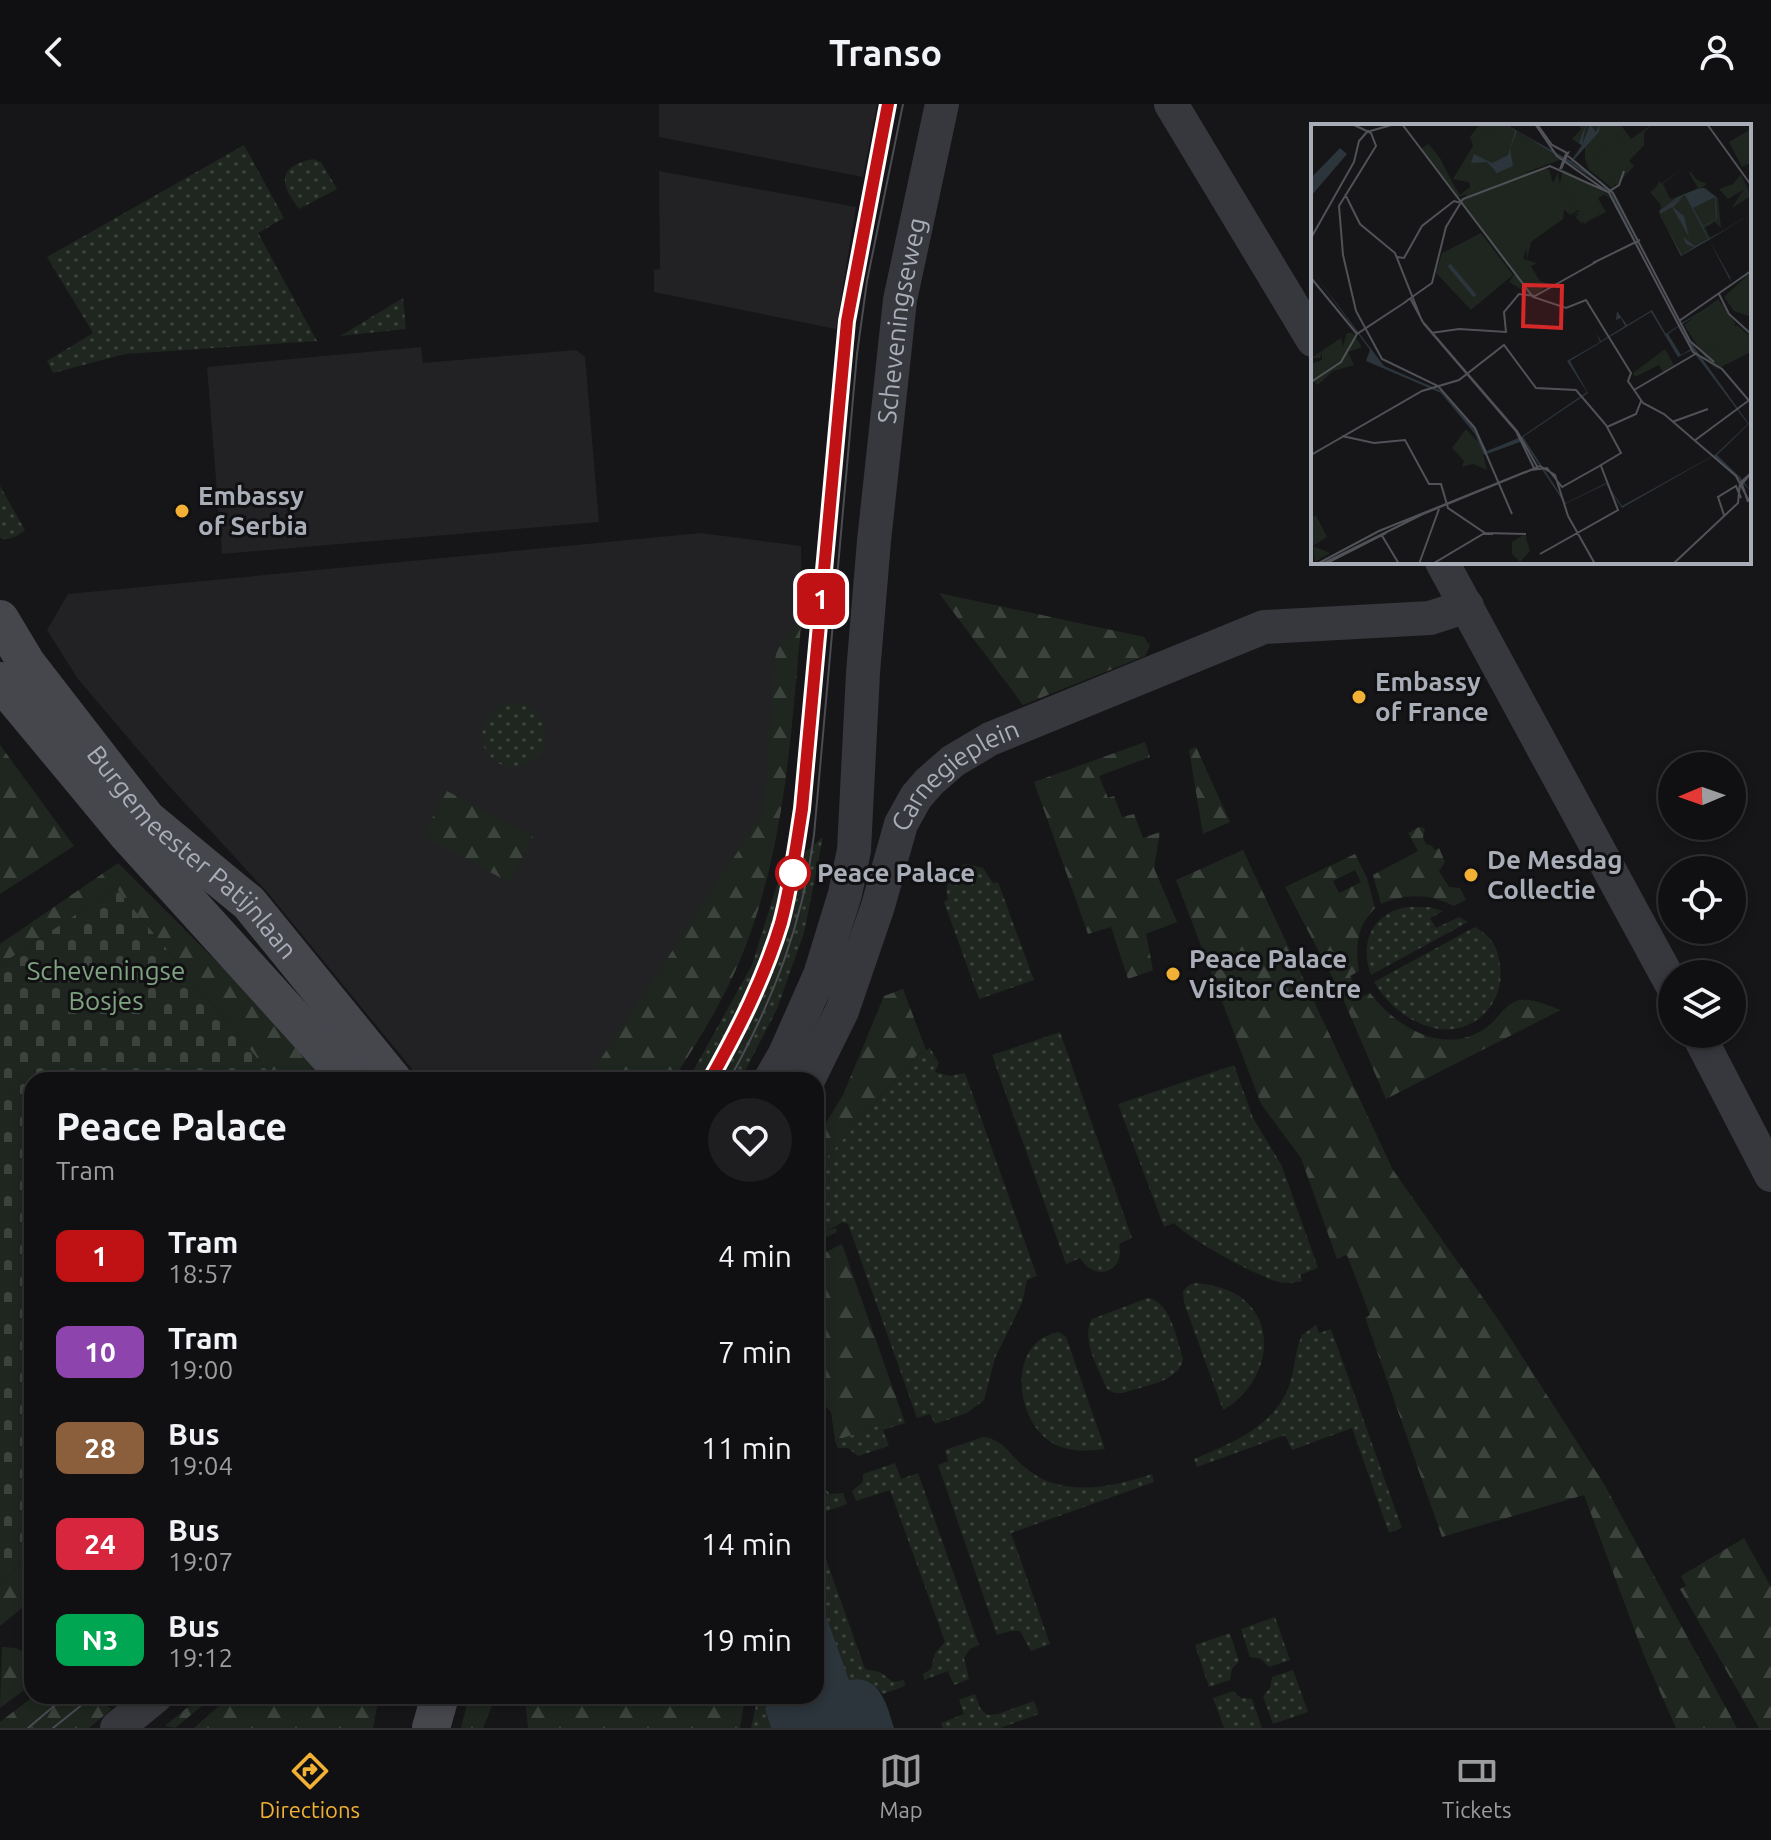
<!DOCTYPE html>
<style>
body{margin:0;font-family:Ubuntu,sans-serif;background:#1e1e20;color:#f1f3f6;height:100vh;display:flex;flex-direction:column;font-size:30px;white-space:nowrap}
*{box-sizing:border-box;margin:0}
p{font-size:26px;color:#9c9d9f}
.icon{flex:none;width:44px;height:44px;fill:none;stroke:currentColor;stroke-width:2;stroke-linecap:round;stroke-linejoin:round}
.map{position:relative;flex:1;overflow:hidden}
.drawer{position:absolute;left:24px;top:968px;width:800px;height:632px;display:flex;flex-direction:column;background:#101012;border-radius:24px;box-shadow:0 4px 12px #0003,0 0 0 2px #303032}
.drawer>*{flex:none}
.badge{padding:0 16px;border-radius:12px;font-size:28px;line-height:52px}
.needle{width:52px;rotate:268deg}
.fabs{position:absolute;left:1658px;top:648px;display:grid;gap:16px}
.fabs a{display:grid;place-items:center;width:88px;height:88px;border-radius:50%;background:#101012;box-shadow:0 4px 12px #0003,0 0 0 2px #303032;font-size:40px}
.map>.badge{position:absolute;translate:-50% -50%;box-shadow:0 0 0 4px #fff}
.round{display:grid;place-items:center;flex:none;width:84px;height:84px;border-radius:42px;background:#1e1e20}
.headline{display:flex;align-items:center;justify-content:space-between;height:136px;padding:0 32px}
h1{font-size:38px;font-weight:700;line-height:60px}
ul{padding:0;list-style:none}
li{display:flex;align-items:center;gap:24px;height:96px;padding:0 32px}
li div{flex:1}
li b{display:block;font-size:30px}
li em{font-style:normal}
li .badge{min-width:88px;font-weight:700;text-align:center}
header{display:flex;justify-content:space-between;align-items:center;height:104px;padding:0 32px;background:#101012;font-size:36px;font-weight:700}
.tabs{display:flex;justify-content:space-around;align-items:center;height:112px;border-top:2px solid #303032;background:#101012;font-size:22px;color:#9c9d9f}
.tabs a{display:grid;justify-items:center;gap:4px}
.tabs .current{color:#f2b134}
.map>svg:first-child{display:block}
.built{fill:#222225}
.green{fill:url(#green-dots)}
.forest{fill:url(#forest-firs);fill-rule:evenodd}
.cemetery{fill:url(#cemetery-stones)}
.water{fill:#2c353c}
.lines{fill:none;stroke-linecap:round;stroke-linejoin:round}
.tertiary{stroke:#37383d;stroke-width:34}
.secondary{stroke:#45474d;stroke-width:38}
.tram{stroke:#4a4c52;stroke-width:2}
.line-casing{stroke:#fff;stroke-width:18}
.line{stroke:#c01115;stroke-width:12}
.poi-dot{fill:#f2b134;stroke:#111113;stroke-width:3}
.stop-dot{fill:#fff;stroke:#c01115;stroke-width:4}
.labels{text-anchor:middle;stroke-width:6;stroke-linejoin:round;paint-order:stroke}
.street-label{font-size:26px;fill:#a8adb8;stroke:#111113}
.poi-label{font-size:26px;font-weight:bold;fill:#a8adb8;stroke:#111113;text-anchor:start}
.stop-label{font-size:26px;font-weight:bold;fill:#a8adb8;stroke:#111113;text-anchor:start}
.park-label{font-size:26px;fill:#7fa381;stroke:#111113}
.inset-river{fill:none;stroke:#2c353c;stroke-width:4}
.inset-road{fill:none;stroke:#505258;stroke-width:2}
.view{fill:#d62828;fill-opacity:0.15;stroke:#d62828;stroke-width:4}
.inset-edge{fill:none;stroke:#a8adb8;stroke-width:4}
</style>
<header><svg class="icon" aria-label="back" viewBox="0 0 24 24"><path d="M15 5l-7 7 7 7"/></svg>Transo<svg class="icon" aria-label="person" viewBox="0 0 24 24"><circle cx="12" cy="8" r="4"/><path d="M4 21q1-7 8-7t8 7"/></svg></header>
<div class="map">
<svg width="1771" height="1624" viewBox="0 0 1771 1624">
<defs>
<pattern id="green-dots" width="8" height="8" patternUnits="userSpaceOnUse" patternTransform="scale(2)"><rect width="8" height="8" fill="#1e261f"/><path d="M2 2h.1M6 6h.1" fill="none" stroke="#3c433d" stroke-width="1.8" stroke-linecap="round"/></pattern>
<pattern id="forest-firs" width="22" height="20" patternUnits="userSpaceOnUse" patternTransform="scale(2)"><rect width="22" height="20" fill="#1e261f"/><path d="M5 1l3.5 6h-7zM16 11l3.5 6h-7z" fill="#3c433d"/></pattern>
<pattern id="cemetery-stones" width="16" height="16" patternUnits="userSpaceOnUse" patternTransform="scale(2)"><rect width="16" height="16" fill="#1e261f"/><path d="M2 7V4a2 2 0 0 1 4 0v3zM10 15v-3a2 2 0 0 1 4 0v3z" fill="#3c433d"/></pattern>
</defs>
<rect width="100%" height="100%" fill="#161618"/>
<g class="built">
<polygon points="659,0 877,0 863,73 659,33"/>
<polygon points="659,67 856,103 836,225 654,188 654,166 660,165"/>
<polygon points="421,243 423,259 576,246 585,253 599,418 222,450 207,263"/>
<polygon points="701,429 801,442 802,510 789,646 785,671 629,976 421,976 267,788 169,682 78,575 47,526 68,490"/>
</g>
<g class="green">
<polygon points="244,41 284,114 258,129 317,237 125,250 53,269 47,257 93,229 47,153"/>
<path d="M313,55L321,58L337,85L299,105C280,80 276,63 313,55Z"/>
<polygon points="403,194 406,225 340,232"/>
<path d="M0,382L25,426C18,432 9,437 0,434Z"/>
<circle cx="514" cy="631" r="32"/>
<polygon points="823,733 804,829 777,905 742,973 747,976 688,976 752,861 781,768"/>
<path d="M966,760L983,764L993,779L998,778L1034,876L979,895L944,798L948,795C944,778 949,765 966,760Z"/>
<path d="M1407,803H1429L1443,807L1430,814L1436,824L1459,813L1468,818L1371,871C1359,839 1372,809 1407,803Z"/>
<path d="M1475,823C1492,833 1498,843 1500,862C1506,902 1469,935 1430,923C1405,916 1387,899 1374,878Z"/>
<path d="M1060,928L1132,1134L1119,1140C1126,1168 1095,1179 1080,1154L1066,1160L992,951Z"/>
<polygon points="930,944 939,959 935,968 950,972 965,969 1037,1172 1027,1176 1022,1199 995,1254 984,1296 967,1309 935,1320 930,1310 917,1314 848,1120 843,1118 825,1128 816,1102 816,1066 917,951"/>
<path d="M1234,961L1253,1014L1282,1062L1318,1164L1300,1171L1302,1177C1294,1179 1286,1180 1278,1178C1255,1171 1190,1136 1174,1119L1164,1123L1118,1000Z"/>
<path d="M1196,1179C1212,1181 1230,1184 1243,1195C1282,1227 1262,1285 1223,1306L1184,1199L1183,1187L1189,1181Z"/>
<path d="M1148,1194C1171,1198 1176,1234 1183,1254C1181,1278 1142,1282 1123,1289H1114L1107,1285C1099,1265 1080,1235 1092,1215Z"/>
<path d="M1316,1221L1319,1229L1331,1225L1402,1424L1389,1429L1352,1324L1292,1346L1285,1331L1197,1363L1194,1355C1232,1339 1276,1322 1290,1279C1295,1263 1295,1246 1302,1231Z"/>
<path d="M1059,1228L1066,1233L1105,1345C1089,1347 1071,1348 1056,1341C1014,1321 1005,1237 1059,1228Z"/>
<polygon points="903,1313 905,1319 883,1326 889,1342 858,1352 848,1344 838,1344 835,1337"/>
<path d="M983,1333C1002,1335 1009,1349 1022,1361C1059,1395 1109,1384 1152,1370L1154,1378L1011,1429L1050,1540L1031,1547L1020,1527H1011L997,1531L938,1361L948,1357L945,1346Z"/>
<polygon points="895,1359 901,1375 918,1369 979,1541 970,1545 964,1554 969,1575 954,1581 948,1567 924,1576 923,1570 931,1565 935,1549 945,1538 890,1386 856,1397 852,1387 863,1378 863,1370"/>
<polygon points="824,1383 830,1390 843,1389 847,1400 816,1411 816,1385"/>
<polygon points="816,1427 865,1565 880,1568 893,1578 904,1576 905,1582 883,1590 877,1584 849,1577 816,1484"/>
<polygon points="1275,1513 1290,1556 1269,1563 1261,1555 1250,1553 1241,1525"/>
<polygon points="1230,1529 1239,1557 1232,1565 1230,1576 1209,1583 1195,1541"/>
<polygon points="1293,1566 1308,1608 1273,1620 1263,1592 1270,1584 1272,1573"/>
<polygon points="1233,1587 1241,1594 1252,1595 1262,1624 1224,1624 1213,1594"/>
<polygon points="975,1590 980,1604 987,1611 998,1610 1034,1597 1039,1610 1000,1624 943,1624 941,1619 964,1610 959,1596"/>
<polygon points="758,1592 769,1592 765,1605 771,1624 751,1624"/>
</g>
<g class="forest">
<polygon points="939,489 1144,533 1150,542 1145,552 1023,601"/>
<path d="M802,510C792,620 786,737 746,841C728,889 701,933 673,976H587L764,708L775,555C779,535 794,528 802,510Z"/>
<polygon points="1145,638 1150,653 1099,672 1108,694 1114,692 1122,713 1134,710 1143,734 1160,728 1154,764 1177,818 1146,830 1153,866 1128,875 1111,823 1088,830 1034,678"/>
<polygon points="0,641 74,742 0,790"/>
<polygon points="1196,643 1230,718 1203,730 1189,646"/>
<polygon points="447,687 533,733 510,779 423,731"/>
<path d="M1419,723L1425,724L1423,734L1426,740L1432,742L1435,746L1439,744L1445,758L1439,767L1449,783L1460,784L1466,796L1454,802C1430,790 1406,789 1381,800L1373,771L1418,747L1408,729Z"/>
<polygon points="1243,746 1393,1066 1502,1221 1604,1380 1737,1624 1676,1624 1645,1554 1584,1391 1442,1433 1365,1213 1370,1211 1347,1151 1337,1155 1301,1054 1261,1000 1176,776"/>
<path d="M1355,750L1367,774L1375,804C1357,822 1355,842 1359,867L1350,872L1361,893L1370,889C1396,923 1445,954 1487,923C1498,915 1505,899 1520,896C1533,894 1549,902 1561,906L1386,995L1341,890L1285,783ZM1355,766L1361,778L1339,789L1333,777Z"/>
<polygon points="118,759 335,976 275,976 116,784 0,861 0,840"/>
<polygon points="903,885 926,946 917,951 908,961 816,1066 816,1035 843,991 884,892"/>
<polygon points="816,1102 825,1127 836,1124 837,1128 816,1138"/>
<polygon points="842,1140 903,1313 835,1337 831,1308 816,1292 816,1153"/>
<polygon points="1744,1434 1771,1483 1771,1624 1759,1624 1680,1485 1686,1482 1681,1472"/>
<polygon points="32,1451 32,1496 0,1522 0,1478"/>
<polygon points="2,1543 16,1544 32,1552 32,1580 0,1604"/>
<polygon points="34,1592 90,1592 112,1605 89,1624 0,1624 0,1618"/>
<polygon points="201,1592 214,1592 175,1624 165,1622"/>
<polygon points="230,1592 379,1592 373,1624 194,1624"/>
<polygon points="469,1592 496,1592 483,1624 461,1624"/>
<polygon points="525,1592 745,1592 740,1624 528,1624"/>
</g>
<polygon class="cemetery" points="116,784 275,976 32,976 32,1451 0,1478 0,861"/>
<path class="water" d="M816,1484L849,1576C880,1570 887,1601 894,1624H771L765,1605L769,1592H816Z"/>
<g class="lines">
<g class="tertiary">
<polyline points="1171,0 1313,236"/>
<polyline points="1442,458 1672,881"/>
<polyline points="1698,930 1771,1071"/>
<path id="s1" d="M770,976L785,950L820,871L845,790L854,746L863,569L874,437L900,196L942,0"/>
<path id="s2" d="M808,976L842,907L878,802L901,720L916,693L929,678L953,657L990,635L1264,523L1430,514L1467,502"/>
<polyline points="117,1624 156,1592"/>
</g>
<g class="secondary">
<path id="s3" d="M0,515L27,560L147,715L249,799L393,976"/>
<polyline points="0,577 128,731 350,976"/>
<polyline points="431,1624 440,1592"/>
</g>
<g class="tram">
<path d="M710,976C763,882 788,812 802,705L847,217L888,0"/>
<path d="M729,976C772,899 803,820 814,731L857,250L867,177L903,0"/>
<polyline points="28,1624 66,1592"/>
<polyline points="53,1624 93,1592"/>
</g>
</g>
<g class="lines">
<g class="line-casing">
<path id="line" d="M710,976C738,926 764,875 781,819C791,782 796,743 802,705L847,217L888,0"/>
</g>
<use href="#line" class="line"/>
</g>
<g class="poi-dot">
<circle cx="182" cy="407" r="8"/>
<circle cx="1359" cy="593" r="8"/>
<circle cx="1471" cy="771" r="8"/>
<circle cx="1173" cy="870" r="8"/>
</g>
<circle class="stop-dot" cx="793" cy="769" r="16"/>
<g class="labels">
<g class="street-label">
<text dy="9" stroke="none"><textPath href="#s1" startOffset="778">Scheveningseweg</textPath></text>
<text dy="9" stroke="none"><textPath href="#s2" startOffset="348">Carnegieplein</textPath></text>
<text dy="9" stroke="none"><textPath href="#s3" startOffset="304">Burgemeester Patijnlaan</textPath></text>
</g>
<g class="poi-label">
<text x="198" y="401">Embassy<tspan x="198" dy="30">of Serbia</tspan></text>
<text x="1375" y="587">Embassy<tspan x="1375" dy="30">of France</tspan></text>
<text x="1487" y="765">De Mesdag<tspan x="1487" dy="30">Collectie</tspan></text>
<text x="1189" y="864">Peace Palace<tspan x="1189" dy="30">Visitor Centre</tspan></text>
</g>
<g class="stop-label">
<text x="817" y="778">Peace Palace</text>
</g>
<g class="park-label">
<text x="106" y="876">Scheveningse<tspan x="106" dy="30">Bosjes</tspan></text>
</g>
</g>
<g transform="translate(1311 20)">
<rect width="440" height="440" fill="#161618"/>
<path d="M169,0H194L252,35L210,50L236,44L241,61L249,59L252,45L296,70L299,75L293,70L287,74L293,87L273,100L267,86L260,91L253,86L252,95L218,118L212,135L226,139L220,142L233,164L226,171H219L147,76L187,59L145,74L111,25L117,20L122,25L149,71L159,63L158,58L142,55L162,22L159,13ZM267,0H309L320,15L341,0L333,8V21L318,37L323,42L301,64L281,48L275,25L261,15L270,5ZM372,44L352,60L359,75L368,72L373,83L381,87L371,70L395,64L407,74V85L399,102L393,103L397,116L370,132L349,92L350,81L339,68ZM407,175L425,200L396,222L426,201L440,213V228L406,245L387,231L394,233L373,201ZM36,209H42L51,223L37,228L43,241L22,247L7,261L0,256V240L11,236V228L9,234H0L30,214L32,222ZM354,225L363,241L352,248L348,241L324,253L322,249ZM155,305L170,321L176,346L162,340L151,343L153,337L141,324ZM214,410L219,427L209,438L201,430V418Z" fill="#1e261f"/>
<path d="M169,0H191L204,8L193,34L181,39L163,30L159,36L181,41V51L182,45L189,49L187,60L238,45L242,59L247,48L252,81L240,79L238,84H252V95L220,118L216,136L215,122L205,149L150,78L160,64L158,58L142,55L151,43L160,44L155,34L168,27L165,22L180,21L175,10L187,12L173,2L174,8L166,12L172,15L167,18L165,13L162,21L159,13ZM298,0L308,11H303L302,19L298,15L286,27L280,25L288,36L291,24L304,20L315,10L304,0H309L320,15L341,1L333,8V21L318,37L323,42L305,62L303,55L296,59L278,46L274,35V23L293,10ZM440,5V39L431,43L418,18ZM208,11L227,20L237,26L240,29L220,22L216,35L232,40L211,48L203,26ZM117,20L129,34L148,72L115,34L110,25ZM384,45L380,48L386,56L396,60L391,64L407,74L410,104L404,98L394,103L399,113L413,107L371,131L355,101L365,95L361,85L349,90L353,82L348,74H353L343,66L348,59L339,68L349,57L360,76L387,64L378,49ZM251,46L296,70L299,75L293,70L287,74L295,88L275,98L272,95L271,100L264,93L270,89L261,92L271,85L274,96L292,85L275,63L259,72L267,86L260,90ZM170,109L202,151L160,186L125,149L131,129ZM213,136L229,157L239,160L219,171L198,158ZM440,148V193L423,187L413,173ZM411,179L424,202L440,213V223L418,227L415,236L407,220L396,228L390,224L419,201L406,183Z" fill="#1e261f"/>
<path d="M5,391L16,413L2,422L19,429L4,438L0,394Z" fill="#1e261f"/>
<path d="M430,50L440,72L421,84L432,66L417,75L408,65L422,60Z" fill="#1e261f"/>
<path d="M194,0L260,37L271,21L268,19L275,0L271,21L279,1L285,8L289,0L288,8L261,38L291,58L302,71L367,201L407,178L368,202L438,300L406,331L429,353L440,367L402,332L311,384L295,360L254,380L212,317L173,331L164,310L130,269L55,237L59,226L1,147L73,242L131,267L165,306L176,327L210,313L276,268L256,237L289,218L285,209L290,217L314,202L310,194L305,196L306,187L316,201L341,186L355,210L367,202L301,73L288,58L206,7L199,25L202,42L186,49L176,38L160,39L163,30L181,39L197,31L204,7ZM340,188L367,233L381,226L437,300L405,330L311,382L295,359L255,379L212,313L277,269L259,237ZM367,203L380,225L370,231L357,210ZM29,24L36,30L0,72V54ZM393,64L405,73L406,95L392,103L398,115L440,90L398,116L419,153L420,158L398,116L370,132L355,102L371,131L383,123L375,120L372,113L384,122L397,115L374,71L349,87L372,73L362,83L373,92L378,113L361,83L349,90L348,87L367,73L386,65ZM404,73L405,95L392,102L382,84Z" fill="#2c353c" fill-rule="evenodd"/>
<path class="inset-river" d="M138,141L164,172"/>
<path class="inset-road" d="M41,0L60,9L65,22L28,82L32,131L45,187L71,235L127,262L164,304L201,390M91,0L222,173L255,184L275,176L320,249L317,257L332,279L353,290L425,352L438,377M224,0L246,32L298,69L382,228L411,245L440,279M226,0L241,21L256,29M396,0L440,61M257,32L302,69L379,217L403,238M249,45L255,30L257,29L250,45M34,70L49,100L84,129L111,197L206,307L227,344M0,114L43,38L48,17L56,8L84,0M86,133L93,134L111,102L143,77L150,79M282,139L329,116M0,154L46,210M408,170L418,190L440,210M99,174L113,200L205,307L224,346M94,178L121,159L135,103L152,75L239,42L297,68L308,61L313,47M368,197L440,147M120,209L148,205L195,208L193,188L208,170L224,172L285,138M0,258L30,238L46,210L96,177M323,266L386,229M361,298L397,285M296,303L325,290L330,277M31,312L63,319L94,316L118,360H130L137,384L174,409L215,410M383,317L437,277M0,331L111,267L148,256L193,221L225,264L265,266L295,301L310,329L285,344M437,378L431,360L440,349M413,391L407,373L425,362L430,374M257,392L284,440M70,410L88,440M229,430L307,386L290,342M6,440L68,407L229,342L244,351L257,392M11,440L112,390L220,346L236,344L251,363L292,340M14,440L75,409M107,440L123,439L172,410H182M108,440L128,385M362,440L427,379L429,359L440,349"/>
<path class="view" d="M213,161L251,162L250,204L212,202Z"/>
<rect width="440" height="440" class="inset-edge"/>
</g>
</svg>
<div class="fabs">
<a><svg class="needle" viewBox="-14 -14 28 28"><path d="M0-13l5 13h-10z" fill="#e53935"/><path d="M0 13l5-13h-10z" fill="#9c9d9f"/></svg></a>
<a><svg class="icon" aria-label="locate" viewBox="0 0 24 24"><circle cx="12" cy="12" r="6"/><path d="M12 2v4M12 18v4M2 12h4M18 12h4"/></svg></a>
<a><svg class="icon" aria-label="layers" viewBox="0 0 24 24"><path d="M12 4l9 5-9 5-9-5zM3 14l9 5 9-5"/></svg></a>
</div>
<b class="badge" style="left:821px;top:495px;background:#c01115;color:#fff">1</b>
<section class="drawer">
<div class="headline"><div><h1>Peace Palace</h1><p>Tram</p></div><a class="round"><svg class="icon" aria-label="heart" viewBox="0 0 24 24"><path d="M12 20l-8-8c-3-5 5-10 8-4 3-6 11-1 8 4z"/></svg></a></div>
<ul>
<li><span class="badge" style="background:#c01115;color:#fff">1</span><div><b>Tram</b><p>18:57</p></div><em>4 min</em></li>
<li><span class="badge" style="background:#8e44ad;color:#fff">10</span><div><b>Tram</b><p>19:00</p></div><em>7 min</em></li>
<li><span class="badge" style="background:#8b5e3c;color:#fff">28</span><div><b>Bus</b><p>19:04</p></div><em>11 min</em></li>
<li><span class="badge" style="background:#d7263d;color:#fff">24</span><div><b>Bus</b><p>19:07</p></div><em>14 min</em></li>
<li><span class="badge" style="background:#00a651;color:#fff">N3</span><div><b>Bus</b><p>19:12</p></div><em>19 min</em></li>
</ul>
</section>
</div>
<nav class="tabs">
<a class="current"><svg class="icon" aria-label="directions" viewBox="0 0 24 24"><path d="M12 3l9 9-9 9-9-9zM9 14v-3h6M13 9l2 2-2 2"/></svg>Directions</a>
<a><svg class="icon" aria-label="map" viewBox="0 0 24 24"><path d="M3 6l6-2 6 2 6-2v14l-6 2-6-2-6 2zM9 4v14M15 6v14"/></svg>Map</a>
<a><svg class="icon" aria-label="tickets" viewBox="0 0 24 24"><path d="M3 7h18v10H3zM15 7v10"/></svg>Tickets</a>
</nav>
